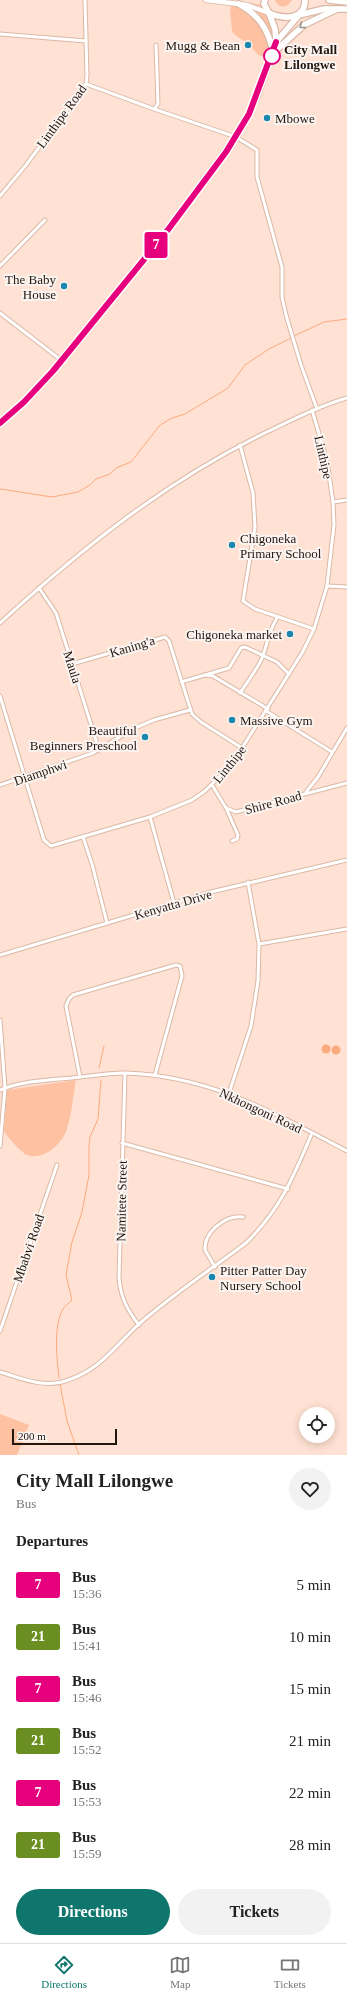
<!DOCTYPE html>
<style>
body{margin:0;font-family:Georgia,serif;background:#f2f2f2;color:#222;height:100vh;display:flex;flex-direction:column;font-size:15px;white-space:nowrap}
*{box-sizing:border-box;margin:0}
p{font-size:13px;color:#767676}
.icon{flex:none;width:22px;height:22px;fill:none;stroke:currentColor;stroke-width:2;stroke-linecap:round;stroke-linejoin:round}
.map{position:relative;height:1455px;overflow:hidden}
.drawer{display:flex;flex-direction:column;background:#fff;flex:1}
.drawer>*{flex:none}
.badge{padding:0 8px;border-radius:3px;font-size:14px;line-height:26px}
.controls{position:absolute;left:299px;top:1407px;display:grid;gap:8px}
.controls a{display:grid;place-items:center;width:36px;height:36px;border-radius:50%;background:#fff;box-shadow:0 2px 10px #0003;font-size:20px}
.scale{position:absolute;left:12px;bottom:10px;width:105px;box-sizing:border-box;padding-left:4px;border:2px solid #22160f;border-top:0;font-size:11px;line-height:14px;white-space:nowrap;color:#22160f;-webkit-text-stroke:3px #fcf4f0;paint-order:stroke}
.map>.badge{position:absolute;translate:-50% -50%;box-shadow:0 0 0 2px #fff}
h2{padding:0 16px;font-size:15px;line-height:36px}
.round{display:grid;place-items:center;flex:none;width:42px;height:42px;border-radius:21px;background:#f2f2f2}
.headline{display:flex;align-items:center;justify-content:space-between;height:68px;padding:0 16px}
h1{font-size:19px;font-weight:700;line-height:30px}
.primary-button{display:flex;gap:8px;margin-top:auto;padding:8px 16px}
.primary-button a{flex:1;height:46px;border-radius:24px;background:#0f766e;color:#fff;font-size:16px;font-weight:700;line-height:46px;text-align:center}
.primary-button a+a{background:#f2f2f2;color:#222}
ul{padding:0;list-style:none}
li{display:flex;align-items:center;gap:12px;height:52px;padding:0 16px}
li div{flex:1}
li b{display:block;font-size:15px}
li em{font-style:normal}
li .badge{min-width:44px;font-weight:700;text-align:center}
.tabs{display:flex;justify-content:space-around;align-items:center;height:56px;border-top:1px solid #e0e0e0;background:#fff;font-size:11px;color:#767676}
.tabs a{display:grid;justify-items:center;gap:2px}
.tabs .selected{color:#0f766e}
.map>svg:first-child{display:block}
.green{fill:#fec2a3}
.water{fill:#fbaa7e}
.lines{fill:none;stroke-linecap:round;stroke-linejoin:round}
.stream{stroke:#fbaa7e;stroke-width:1}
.minor-casing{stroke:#dbb8a6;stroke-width:5}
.secondary-casing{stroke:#dbb8a6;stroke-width:6}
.trunk-casing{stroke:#dbb8a6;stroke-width:8}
.minor{stroke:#fff;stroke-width:3}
.secondary{stroke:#fff;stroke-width:4.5}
.trunk{stroke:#fff;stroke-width:5.5}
.oneway{stroke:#9c9693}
.line-casing{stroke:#fff;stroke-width:9}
.line{stroke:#e6007e;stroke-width:6}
.poi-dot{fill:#1a87ae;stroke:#fcf4f0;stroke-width:1.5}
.stop-dot{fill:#fff;stroke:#e6007e;stroke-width:2}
.labels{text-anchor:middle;stroke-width:4;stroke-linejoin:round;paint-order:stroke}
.poi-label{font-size:13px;fill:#22160f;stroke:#fcf4f0;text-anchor:end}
.stop-label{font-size:13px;font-weight:bold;fill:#22160f;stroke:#fcf4f0;text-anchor:start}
.street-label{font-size:13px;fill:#22160f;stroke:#fcf4f0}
</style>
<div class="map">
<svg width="347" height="1455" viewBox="0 0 347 1455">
<rect width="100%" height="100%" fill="#ffe2d3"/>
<g class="green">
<path d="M275,0H292L288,5C282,8 277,6 275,0Z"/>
<path d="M233,2C283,3 283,15 267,57C255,57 254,48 246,42C241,39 236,36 232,32L230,9Z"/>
<path d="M76,1080C73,1096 72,1113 67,1129C62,1144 44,1161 27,1155C22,1153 7,1137 4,1131L7,1090Z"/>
<polygon points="0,1414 29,1425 17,1455 0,1455"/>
</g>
<g class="water">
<circle cx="326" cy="1049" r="4.5"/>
<circle cx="336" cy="1050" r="4.5"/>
</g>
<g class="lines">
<g class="stream">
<polyline points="294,336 324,322 347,319"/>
<polyline points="0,489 52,497 78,492 90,485 96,479 110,474 116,468 131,462 160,425 172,418 185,414 228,388 245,365 269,349 291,338"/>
<polyline points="99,1068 104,1046"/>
<path d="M59,1378C57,1360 53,1325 63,1309C65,1306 69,1303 72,1300L66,1275L72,1242L82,1212L89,1175V1146L90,1137L98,1119L101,1080"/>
<polyline points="60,1384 67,1421 79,1455"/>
</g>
<g class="minor-casing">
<g id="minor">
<polyline points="0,34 86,41"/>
<polyline points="86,84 154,109 158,104 156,45"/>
<polyline points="154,109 236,137 257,150 257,177 282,267 282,297 286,315 301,365 317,409"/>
<polyline points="0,196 26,165 86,84 87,76 85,0"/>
<polyline points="0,266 45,220"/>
<polyline points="0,313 61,360"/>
<polyline points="240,445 253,493 255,527 243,601 255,609 314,629"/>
<polyline points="333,502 347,500"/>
<polyline points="327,586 347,587"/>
<polyline points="39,588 56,613 99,750"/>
<path d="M0,623C83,547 170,478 271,430C296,418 320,406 347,398"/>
<polyline points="72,664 165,637 169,641 192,714 201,722 242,748"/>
<polyline points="205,675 229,668 241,648 245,647 277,662 289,674"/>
<polyline points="181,682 205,675 213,676 268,709"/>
<path d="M240,693C247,682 257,670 262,658C268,643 268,632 277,618"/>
<polyline points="0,696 44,840 51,846 150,817 192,800 205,791 226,770 242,748 302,653 314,629 327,586 334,525 333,502 327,461 312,410"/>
<polyline points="266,711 332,752"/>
<polyline points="0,785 93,753 135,728 154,720 190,710"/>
<polyline points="212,785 226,808 236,812 347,783"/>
<polyline points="306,792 318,777 347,728"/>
<polyline points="227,810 238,835 237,839 232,841"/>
<polyline points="150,817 174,903"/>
<polyline points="83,837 92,864 107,923"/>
<polyline points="259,944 347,929"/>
<polyline points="0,955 211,892 347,860"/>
<polyline points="0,1020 5,1088 0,1146"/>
<path d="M125,1073L119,1277C120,1296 127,1310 139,1325"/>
<polyline points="80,1077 66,1006 69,999 73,995 176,965 180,966 182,976 155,1075"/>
<path d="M0,1090C22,1081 48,1080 72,1078C90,1076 108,1073 126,1073C211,1076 274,1113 347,1151"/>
<polyline points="229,1093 251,1026 258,981 259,944 248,882"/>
<polyline points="122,1143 288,1189"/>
<path d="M215,1267L205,1250C204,1231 226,1215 243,1217"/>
<polyline points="0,1331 57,1165"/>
<path d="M0,1372C20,1378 41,1387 62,1382C99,1372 113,1348 139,1324C172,1295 210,1270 246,1243C281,1208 293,1178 312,1133"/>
</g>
</g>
<g class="secondary-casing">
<polyline id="secondary" points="206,0 247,5 269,13"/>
</g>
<g class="trunk-casing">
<g id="trunk">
<path d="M265,0L264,4L269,13C283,19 305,21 305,0"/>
<polyline points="329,0 347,2"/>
<path d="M239,4C259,15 269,30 273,53L304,25L337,9"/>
<polyline points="276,42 299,15 324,9 347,9"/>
<polyline points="0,423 24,402 53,371 164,235 236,137 249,114 258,93 276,42 275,29 269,13"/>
</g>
</g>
<use href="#minor" class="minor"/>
<use href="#secondary" class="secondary"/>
<use href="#trunk" class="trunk"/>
</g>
<defs><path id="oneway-chevron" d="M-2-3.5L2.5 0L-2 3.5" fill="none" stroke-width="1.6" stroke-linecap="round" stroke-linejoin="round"/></defs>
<use class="oneway" href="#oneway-chevron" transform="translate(302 26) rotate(143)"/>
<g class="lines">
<g class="line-casing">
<polyline id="line" points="0,423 24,402 53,371 164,235 226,152 249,114 276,42"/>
</g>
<use href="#line" class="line"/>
</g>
<g class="poi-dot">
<circle cx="248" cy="45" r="4"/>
<circle cx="267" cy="118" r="4"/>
<circle cx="64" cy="286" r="4"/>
<circle cx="232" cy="545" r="4"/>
<circle cx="290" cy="634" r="4"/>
<circle cx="232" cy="720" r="4"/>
<circle cx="145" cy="737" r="4"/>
<circle cx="212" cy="1277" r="4"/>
</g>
<circle class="stop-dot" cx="272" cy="56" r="8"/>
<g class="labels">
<g class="poi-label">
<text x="240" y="50">Mugg &amp; Bean</text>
<text x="275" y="123" text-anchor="start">Mbowe</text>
<text x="56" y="284">The Baby<tspan x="56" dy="15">House</tspan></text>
<text x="240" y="543" text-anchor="start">Chigoneka<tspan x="240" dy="15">Primary School</tspan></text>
<text x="282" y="639">Chigoneka market</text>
<text x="240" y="725" text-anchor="start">Massive Gym</text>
<text x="137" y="735">Beautiful<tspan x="137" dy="15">Beginners Preschool</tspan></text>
<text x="220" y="1275" text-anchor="start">Pitter Patter Day<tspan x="220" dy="15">Nursery School</tspan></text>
</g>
<g class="stop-label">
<text x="284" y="54">City Mall<tspan x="284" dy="15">Lilongwe</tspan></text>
</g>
<g class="street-label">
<text transform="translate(61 116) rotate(-54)" y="5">Linthipe Road</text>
<text transform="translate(324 457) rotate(77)" y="5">Linthipe</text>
<text transform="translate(132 646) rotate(-17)" y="5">Kaning'a</text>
<text transform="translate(73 667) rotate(73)" y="5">Maula</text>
<text transform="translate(229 764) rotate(-51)" y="5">Linthipe</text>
<text transform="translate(40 772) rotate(-19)" y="5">Diamphwi</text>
<text transform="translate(273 802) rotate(-15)" y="5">Shire Road</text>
<text transform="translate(173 904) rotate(-16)" y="5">Kenyatta Drive</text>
<text transform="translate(261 1110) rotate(25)" y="5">Nkhongoni Road</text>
<text transform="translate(121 1201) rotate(-89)" y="5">Namitete Street</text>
<text transform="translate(28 1248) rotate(-71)" y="5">Mbabvi Road</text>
</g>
</g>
</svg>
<div class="controls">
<a><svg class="icon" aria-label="locate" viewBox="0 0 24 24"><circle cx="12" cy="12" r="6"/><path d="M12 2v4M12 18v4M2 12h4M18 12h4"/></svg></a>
</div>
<div class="scale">200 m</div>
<b class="badge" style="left:156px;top:245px;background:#e6007e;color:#fff">7</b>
</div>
<section class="drawer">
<div class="headline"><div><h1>City Mall Lilongwe</h1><p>Bus</p></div><a class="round"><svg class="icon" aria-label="heart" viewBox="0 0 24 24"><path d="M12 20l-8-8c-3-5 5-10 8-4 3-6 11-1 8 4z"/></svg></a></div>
<h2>Departures</h2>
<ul>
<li><span class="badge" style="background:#e6007e;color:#fff">7</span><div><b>Bus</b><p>15:36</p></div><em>5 min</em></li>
<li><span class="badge" style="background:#6b8e23;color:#fff">21</span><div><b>Bus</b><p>15:41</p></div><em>10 min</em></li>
<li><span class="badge" style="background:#e6007e;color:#fff">7</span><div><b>Bus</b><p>15:46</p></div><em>15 min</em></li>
<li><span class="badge" style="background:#6b8e23;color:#fff">21</span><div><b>Bus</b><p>15:52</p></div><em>21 min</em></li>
<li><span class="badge" style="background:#e6007e;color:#fff">7</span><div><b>Bus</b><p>15:53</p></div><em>22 min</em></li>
<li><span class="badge" style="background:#6b8e23;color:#fff">21</span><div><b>Bus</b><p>15:59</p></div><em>28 min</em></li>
</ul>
<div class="primary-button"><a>Directions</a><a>Tickets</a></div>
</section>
<nav class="tabs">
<a class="selected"><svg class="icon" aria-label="directions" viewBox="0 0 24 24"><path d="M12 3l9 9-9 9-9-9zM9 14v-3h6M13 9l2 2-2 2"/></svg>Directions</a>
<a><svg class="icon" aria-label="map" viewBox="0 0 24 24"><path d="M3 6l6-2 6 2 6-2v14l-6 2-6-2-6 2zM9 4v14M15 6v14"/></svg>Map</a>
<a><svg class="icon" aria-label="tickets" viewBox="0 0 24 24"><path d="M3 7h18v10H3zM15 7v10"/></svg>Tickets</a>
</nav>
